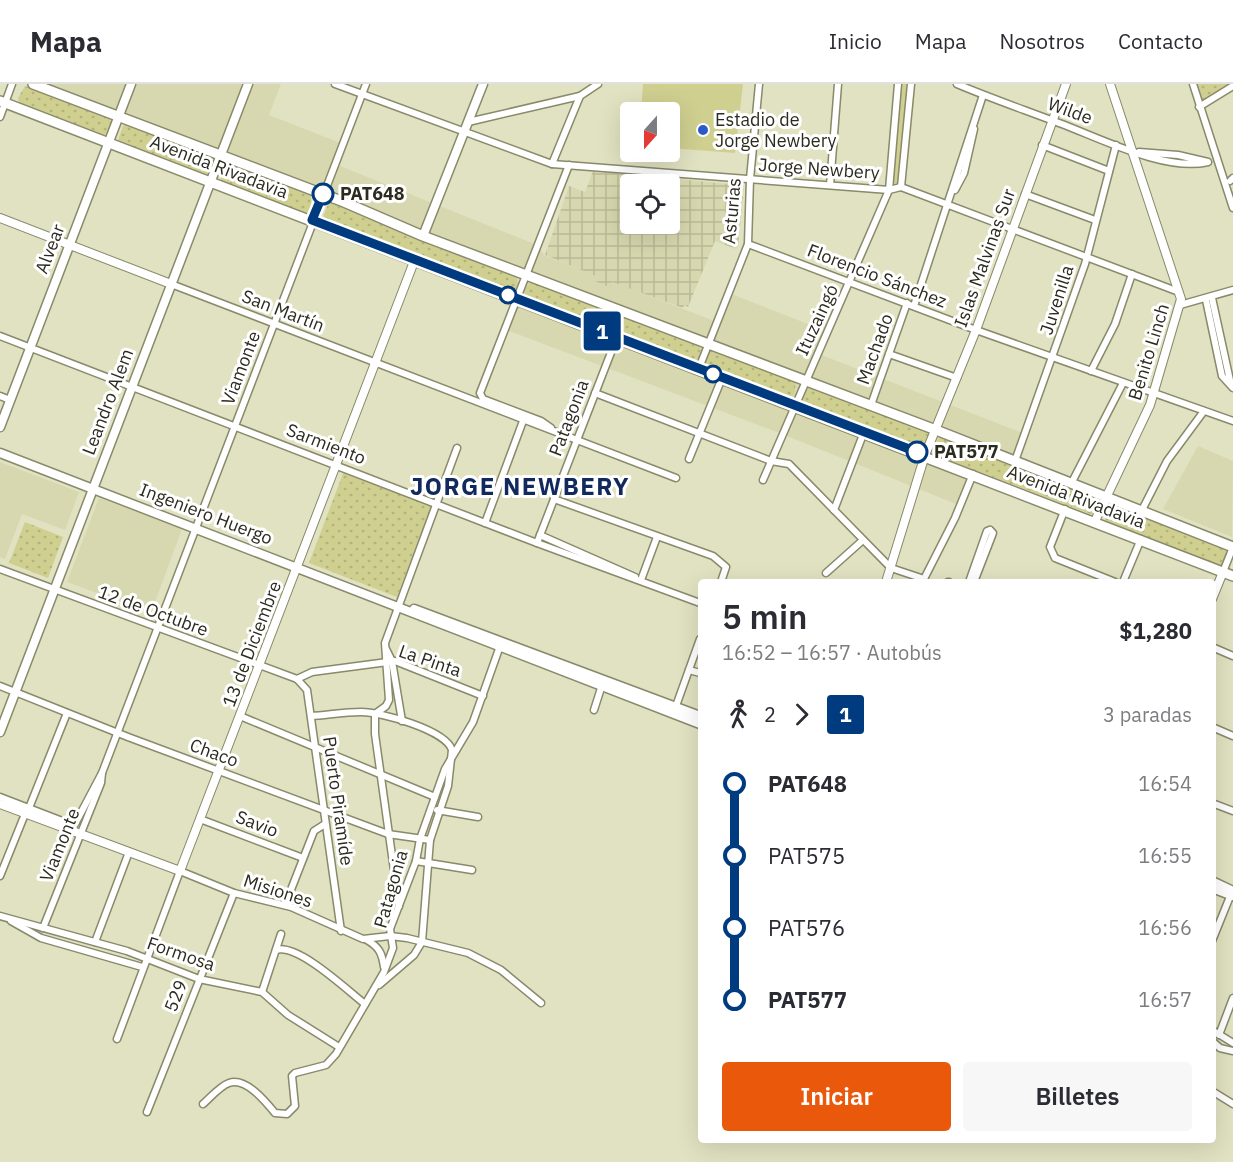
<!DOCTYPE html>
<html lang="es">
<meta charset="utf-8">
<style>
body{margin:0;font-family:"IBM Plex Sans",sans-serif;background:#f7f7f7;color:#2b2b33;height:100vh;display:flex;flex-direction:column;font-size:22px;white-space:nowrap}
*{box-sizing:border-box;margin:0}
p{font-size:20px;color:#7c7c81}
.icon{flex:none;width:33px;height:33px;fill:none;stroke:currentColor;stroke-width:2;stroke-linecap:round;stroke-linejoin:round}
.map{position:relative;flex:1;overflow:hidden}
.drawer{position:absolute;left:698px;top:495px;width:518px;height:564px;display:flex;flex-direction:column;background:#fff;border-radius:6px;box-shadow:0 6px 24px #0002}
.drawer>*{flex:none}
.badge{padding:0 12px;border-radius:4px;font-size:21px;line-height:39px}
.needle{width:39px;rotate:201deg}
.tools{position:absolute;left:620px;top:18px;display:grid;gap:12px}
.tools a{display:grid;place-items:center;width:60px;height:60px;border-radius:6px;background:#fff;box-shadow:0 6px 24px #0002;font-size:30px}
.map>.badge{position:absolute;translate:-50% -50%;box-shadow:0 0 0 3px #fff}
.legs{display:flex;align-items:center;gap:9px;height:66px;padding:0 24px;font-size:20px}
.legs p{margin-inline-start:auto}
.summary{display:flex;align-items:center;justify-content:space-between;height:102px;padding:0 24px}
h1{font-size:33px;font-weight:600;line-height:45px}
.action{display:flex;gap:12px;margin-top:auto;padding:12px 24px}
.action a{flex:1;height:69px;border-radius:6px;background:#ea580c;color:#fff;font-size:24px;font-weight:600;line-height:69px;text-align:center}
.action a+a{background:#f7f7f7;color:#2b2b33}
ul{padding:0 24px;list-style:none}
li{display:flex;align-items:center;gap:21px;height:72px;font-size:22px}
li i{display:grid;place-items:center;width:9px;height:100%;margin:0 8px;background:currentColor}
li i::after{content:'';width:15px;height:15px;margin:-8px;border:4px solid;border-radius:50%;background:#fff}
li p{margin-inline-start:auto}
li:first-child i{background:linear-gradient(#0000 50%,currentColor 0)}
li:last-child i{background:linear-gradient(currentColor 50%,#0000 0)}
header{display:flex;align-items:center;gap:36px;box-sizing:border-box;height:84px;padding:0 30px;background:#fff;border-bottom:2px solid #e1e1e2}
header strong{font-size:28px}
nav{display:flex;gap:33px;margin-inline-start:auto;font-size:21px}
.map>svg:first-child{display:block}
.built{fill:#d7d8af}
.industrial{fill:url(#industrial-grid);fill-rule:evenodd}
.green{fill:#cfcf90}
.park{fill:url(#park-dots)}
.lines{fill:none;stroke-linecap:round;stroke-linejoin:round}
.minor-casing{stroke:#89896b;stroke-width:9}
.tertiary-casing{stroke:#89896b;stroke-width:10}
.secondary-casing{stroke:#89896b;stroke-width:11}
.primary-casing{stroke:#89896b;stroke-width:12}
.minor{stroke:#fff;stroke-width:6}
.tertiary{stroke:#fff;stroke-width:8}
.secondary{stroke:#fff;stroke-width:8}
.primary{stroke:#fff;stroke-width:9}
.line-1-casing{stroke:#fff;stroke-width:14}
.line-1{stroke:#003b80;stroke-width:9}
.poi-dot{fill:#2c5ac9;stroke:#fff;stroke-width:2}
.stop-1-dot{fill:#fff;stroke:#003b80;stroke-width:3}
.labels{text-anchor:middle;stroke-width:6;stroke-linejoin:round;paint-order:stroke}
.street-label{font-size:18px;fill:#2b2b1f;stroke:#fff}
.poi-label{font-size:18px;fill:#2b2b1f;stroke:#fff;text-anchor:start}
.stop-label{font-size:18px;font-weight:bold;fill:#2b2b1f;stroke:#fff;text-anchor:start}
.district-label{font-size:24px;font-weight:bold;letter-spacing:1.5px;fill:#12295e;stroke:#fff}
</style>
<header>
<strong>Mapa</strong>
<nav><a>Inicio</a><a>Mapa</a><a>Nosotros</a><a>Contacto</a></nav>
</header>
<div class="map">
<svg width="1233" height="1078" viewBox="0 0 1233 1078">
<defs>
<pattern id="industrial-grid" width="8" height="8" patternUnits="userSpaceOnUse" patternTransform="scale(1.5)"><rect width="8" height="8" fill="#d7d8af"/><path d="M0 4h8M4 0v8" fill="none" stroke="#b9ba96"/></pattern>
<pattern id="park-dots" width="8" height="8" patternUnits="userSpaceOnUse" patternTransform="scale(1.5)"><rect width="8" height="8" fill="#cfcf90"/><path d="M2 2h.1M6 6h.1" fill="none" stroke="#b2b27c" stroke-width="1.8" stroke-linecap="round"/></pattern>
</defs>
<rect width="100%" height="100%" fill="#e1e2c1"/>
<g class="built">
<polygon points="33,0 281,0 269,31 343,60 335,80 537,161 545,172 717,238 729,209 828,248 819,270 1025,350 1015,377 973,390 961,422 782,350 504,245 524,190"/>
<polygon points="1198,362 1233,377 1232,453 1163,425"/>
<polygon points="0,378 79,408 65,446 22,430 5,475 0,473"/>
<polygon points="99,414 182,445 151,529 67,498"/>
</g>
<path class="industrial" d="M593,87L740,101L744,105L738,162L736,165L715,157L688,223L684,221L683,224L612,198L609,203L595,197L596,192L545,171L569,102L585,108ZM630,100H669V140H630Z"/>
<g class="green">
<polygon points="643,0 743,0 735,69 669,64 669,28 641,28"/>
<polygon points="898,0 911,0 901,103 889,106"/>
</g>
<g class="park">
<polygon points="1196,0 1230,0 1205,17 1200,14"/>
<polygon points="25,2 110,33 112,43 109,49 102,52 19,19 18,14"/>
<polygon points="128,40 210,72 213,81 210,91 204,93 120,61 118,56 123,42"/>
<polygon points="229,79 311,110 311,124 307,132 222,100 221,95 226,80"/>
<polygon points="329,118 435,163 517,193 518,199 515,208 327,139 322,135"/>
<polygon points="532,196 698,260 701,266 698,274 691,277 529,216 524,207"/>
<polygon points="711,265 796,297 794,311 787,314 707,283 704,277"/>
<polygon points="807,302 928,348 929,354 920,364 801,320 799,317"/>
<path d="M940,353L1098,413C1101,420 1100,427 1093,431L935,371L933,365Z"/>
<polygon points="344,387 432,421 397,513 309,479"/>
<polygon points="1109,419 1221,463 1229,468 1226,482 1221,482 1106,437 1103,431"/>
<polygon points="25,438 63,453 48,494 9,479"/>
</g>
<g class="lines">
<g class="minor-casing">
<g id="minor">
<polyline points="335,0 552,80 889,106 901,103 1179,208"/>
<path d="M957,0C990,14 1025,26 1059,39C1100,54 1165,88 1208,78L1178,71L1139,68"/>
<polyline points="1193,0 1233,124"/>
<polyline points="1199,23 1233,2"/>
<polyline points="0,33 12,0"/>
<polyline points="468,38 580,12 598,0"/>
<polyline points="1042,61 1109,87"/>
<polyline points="552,80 580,12"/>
<polyline points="1230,97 1233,94"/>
<polyline points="830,101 838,0"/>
<polyline points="901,103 911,0"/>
<polyline points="955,106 964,89 974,45"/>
<polyline points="1025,110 1095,136"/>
<polyline points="748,160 976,246 1233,337"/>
<polyline points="171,200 676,394"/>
<polyline points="1212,214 1231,301"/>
<polyline points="1206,216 1222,292 1233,304"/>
<polyline points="1180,221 1233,206"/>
<polyline points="914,222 983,11"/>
<polyline points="0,252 537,459 700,519"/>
<polyline points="889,270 957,294"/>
<polyline points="699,284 748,160 750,95 759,0"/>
<polyline points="1091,287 1115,240 1132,190"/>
<polyline points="595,309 771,377 789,380 891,484 924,495 955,434 973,390"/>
<polyline points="0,312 10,316"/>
<polyline points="871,321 907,219"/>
<polyline points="551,344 541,337 483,315 480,309 569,81"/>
<polyline points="689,375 722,294"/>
<polyline points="1015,377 1085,180 1116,61"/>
<polyline points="763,396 889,106 898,0"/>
<polyline points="1072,398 1123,299"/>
<polyline points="554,415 713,472 726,483 721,498"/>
<polyline points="1065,425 1050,463 1055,474 1115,498"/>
<polyline points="834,426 864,348"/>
<polyline points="1142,426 1167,377 1204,327"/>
<polyline points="485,439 523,337"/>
<polyline points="540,451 635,493"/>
<polyline points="537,459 617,253"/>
<polyline points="0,485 297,595 307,606 341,847"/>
<polyline points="1223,488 1233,463"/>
<polyline points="826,489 863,456"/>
<polyline points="641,496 657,453"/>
<polyline points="948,498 949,498"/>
<polyline points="969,498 987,447 990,446"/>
<polyline points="974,498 993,449 990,446"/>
<polyline points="1123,498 1141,455"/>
<polyline points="1212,563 1233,572"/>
<polyline points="386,565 392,577 402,637"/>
<polyline points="689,586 700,589"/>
<polyline points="297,595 312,588 395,577 483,612"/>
<polyline points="0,602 128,653 388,750 430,756"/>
<polyline points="676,622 700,555"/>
<polyline points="594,626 602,601"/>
<polyline points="240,632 435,713"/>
<path d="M311,632C327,631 345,628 361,628C381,628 446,646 452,666L448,702L430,756L422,858L414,871L379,901"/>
<polyline points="1212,643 1233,652"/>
<polyline points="0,713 70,740 75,740 102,689"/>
<polyline points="1212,719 1233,727"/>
<polyline points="29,724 67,629"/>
<polyline points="437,726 478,733"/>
<polyline points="200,735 303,774"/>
<polyline points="416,777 472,786"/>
<polyline points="0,792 25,730"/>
<polyline points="285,821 314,747 325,740"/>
<polyline points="399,822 375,650 375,630 386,622 389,616 385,559 457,364"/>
<polyline points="0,832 127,867 199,895 262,908 288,931 339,963"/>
<polyline points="11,837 41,854 142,883"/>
<polyline points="43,844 101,699 102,689 366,0"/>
<path d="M367,856C379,863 382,869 384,883"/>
<polyline points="1212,857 1231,810"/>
<polyline points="95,858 129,768"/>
<path d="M276,866C298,859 348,907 365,920"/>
<polyline points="262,908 281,850"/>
<polyline points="1212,946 1233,959"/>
<polyline points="1219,951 1233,914"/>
<polyline points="117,955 180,787 234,809 291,823 363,855 390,852 407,854 468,869 501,886 541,919"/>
<polyline points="1212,957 1220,964 1233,967"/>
<polyline points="1212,1007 1233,1020"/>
<path d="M203,1020C210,1014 220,1002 229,999C246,993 266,1018 275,1029L287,1030L295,1022L292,992L295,989L326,981L336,970L384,888L393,864L390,845L416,777L420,755L445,685L473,638L500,562"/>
<polyline points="147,1028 234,809"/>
</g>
</g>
<g class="tertiary-casing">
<g id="tertiary">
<polyline points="0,134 171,200"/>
<polyline points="1095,437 1150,321 1181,215 1110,0"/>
<polyline points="886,498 925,371 976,246 1066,0"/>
<polyline points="1212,515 1223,488"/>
<polyline points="0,720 180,787 415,175"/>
</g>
</g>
<g class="secondary-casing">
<g id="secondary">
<polyline points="423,152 483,0"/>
<polyline points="0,343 131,0"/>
<polyline points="0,369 700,640"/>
<polyline points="414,525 700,632"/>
<polyline points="0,648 248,0"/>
<polyline points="1212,797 1233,807"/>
<polyline points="1212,804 1233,812"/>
</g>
</g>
<g class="primary-casing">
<g id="primary">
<polyline points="33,0 344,118 423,152 936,346 1233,463"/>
<polyline points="0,17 1233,492"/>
</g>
</g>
<use href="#minor" class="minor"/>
<use href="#tertiary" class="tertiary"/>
<use href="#secondary" class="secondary"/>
<use href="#primary" class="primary"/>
</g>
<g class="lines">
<g class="line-1-casing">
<polyline id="line-1" points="323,110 312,136 917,368"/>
</g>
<use href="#line-1" class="line-1"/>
</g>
<circle class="poi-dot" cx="703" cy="46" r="6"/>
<g class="stop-1-dot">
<circle cx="323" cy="110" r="10"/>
<circle cx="508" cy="211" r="8"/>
<circle cx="713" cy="290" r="8"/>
<circle cx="917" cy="368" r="10"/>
</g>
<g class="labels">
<g class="street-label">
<text transform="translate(1070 27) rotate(20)" y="6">Wilde</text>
<text transform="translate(219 83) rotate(21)" y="6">Avenida Rivadavia</text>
<text transform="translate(819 85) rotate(4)" y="6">Jorge Newbery</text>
<text transform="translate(732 127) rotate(-85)" y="6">Asturias</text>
<text transform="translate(50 165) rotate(-69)" y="6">Alvear</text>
<text transform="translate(985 174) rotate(-70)" y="6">Islas Malvinas Sur</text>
<text transform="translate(877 192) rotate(21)" y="6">Florencio Sánchez</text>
<text transform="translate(1057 216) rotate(-72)" y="6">Juvenilla</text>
<text transform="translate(283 227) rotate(21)" y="6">San Martín</text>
<text transform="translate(817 236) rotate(-65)" y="6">Ituzaingó</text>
<text transform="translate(875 265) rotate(-70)" y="6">Machado</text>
<text transform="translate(1149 268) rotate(-73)" y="6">Benito Linch</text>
<text transform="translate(241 284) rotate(-69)" y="6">Viamonte</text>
<text transform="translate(108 318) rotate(-69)" y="6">Leandro Alem</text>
<text transform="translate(569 334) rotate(-69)" y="6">Patagonia</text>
<text transform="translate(326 360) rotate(21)" y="6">Sarmiento</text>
<text transform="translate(1076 413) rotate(21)" y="6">Avenida Rivadavia</text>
<text transform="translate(206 430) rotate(21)" y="6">Ingeniero Huergo</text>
<text transform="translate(153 527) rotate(20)" y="6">12 de Octubre</text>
<text transform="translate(252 560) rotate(-69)" y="6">13 de Diciembre</text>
<text transform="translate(430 577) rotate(19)" y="6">La Pinta</text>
<text transform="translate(214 669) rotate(20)" y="6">Chaco</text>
<text transform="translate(338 717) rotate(82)" y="6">Puerto Piramíde</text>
<text transform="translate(257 740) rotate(21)" y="6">Savio</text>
<text transform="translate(60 761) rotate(-68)" y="6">Viamonte</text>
<text transform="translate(391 805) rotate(-74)" y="6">Patagonia</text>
<text transform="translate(278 807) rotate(18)" y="6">Misiones</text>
<text transform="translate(181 870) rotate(19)" y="6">Formosa</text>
<text transform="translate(176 912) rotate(-68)" y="6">529</text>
</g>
<g class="poi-label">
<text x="715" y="42">Estadio de<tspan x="715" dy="21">Jorge Newbery</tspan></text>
</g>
<g class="stop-label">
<text x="340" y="116">PAT648</text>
<text x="934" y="374">PAT577</text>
</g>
<g class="district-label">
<text x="520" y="411">JORGE NEWBERY</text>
</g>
</g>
</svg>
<div class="tools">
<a><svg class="needle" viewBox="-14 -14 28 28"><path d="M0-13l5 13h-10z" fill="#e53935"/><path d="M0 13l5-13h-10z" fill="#7c7c81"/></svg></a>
<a><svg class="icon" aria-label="locate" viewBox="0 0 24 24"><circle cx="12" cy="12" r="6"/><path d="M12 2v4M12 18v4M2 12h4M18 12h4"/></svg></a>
</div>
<b class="badge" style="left:602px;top:247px;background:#003b80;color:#fff">1</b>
<section class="drawer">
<div class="summary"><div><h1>5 min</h1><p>16:52 – 16:57 · Autobús</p></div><b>$1,280</b></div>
<div class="legs"><svg class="icon" aria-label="walk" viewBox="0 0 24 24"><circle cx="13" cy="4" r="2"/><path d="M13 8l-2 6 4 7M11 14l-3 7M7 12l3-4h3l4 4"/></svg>2<svg class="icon" aria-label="forward" viewBox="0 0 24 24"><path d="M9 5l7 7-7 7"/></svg><b class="badge" style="background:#003b80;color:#fff">1</b><p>3 paradas</p></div>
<ul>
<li><i style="color:#003b80"></i><b>PAT648</b><p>16:54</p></li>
<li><i style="color:#003b80"></i><span>PAT575</span><p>16:55</p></li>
<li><i style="color:#003b80"></i><span>PAT576</span><p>16:56</p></li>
<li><i style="color:#003b80"></i><b>PAT577</b><p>16:57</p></li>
</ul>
<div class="action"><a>Iniciar</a><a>Billetes</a></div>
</section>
</div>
